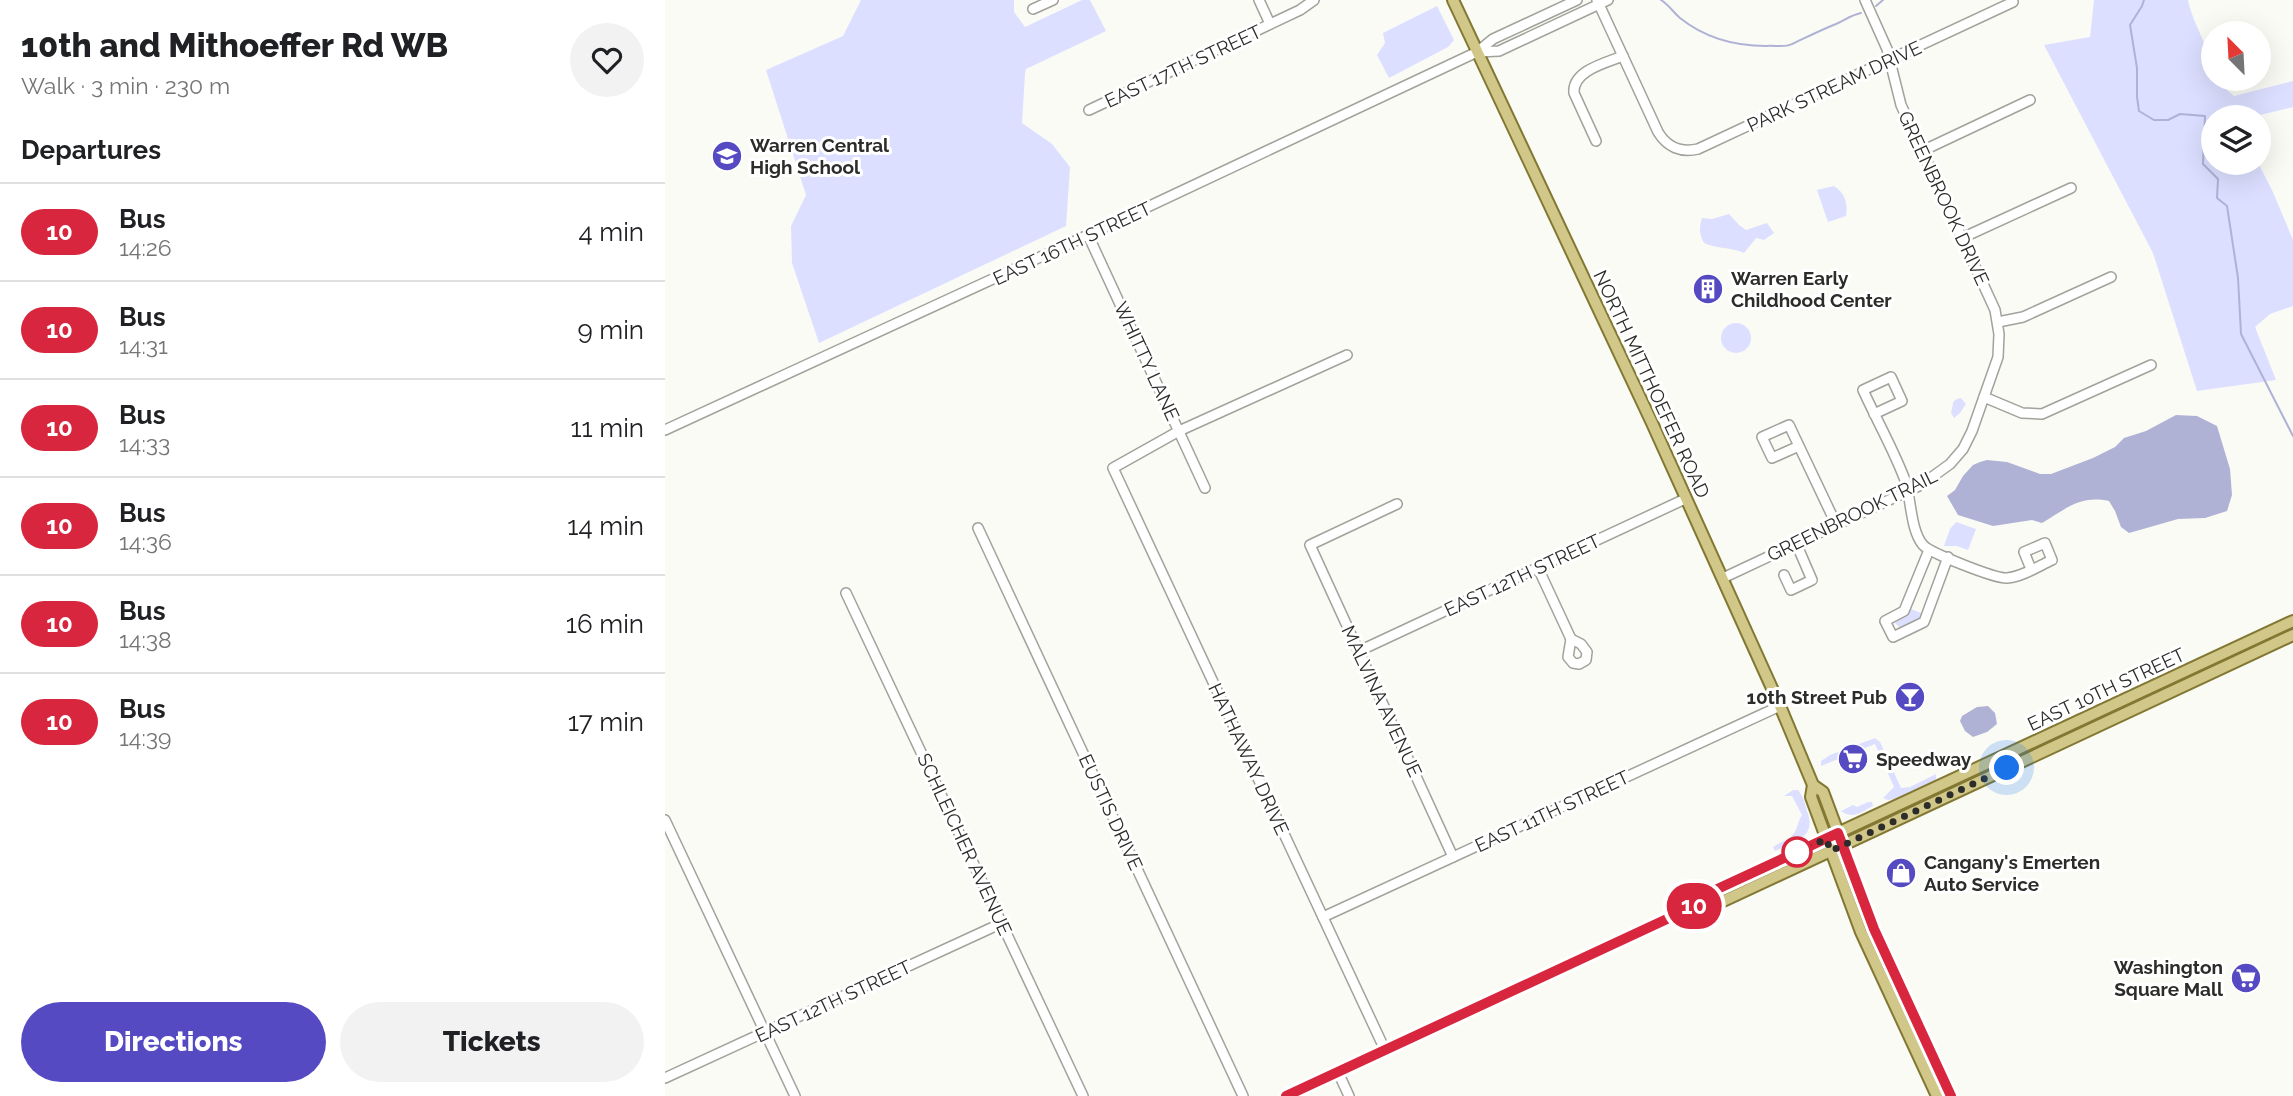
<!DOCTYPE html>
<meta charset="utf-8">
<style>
body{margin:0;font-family:Raleway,sans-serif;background:#f2f2f2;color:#202124;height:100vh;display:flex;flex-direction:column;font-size:26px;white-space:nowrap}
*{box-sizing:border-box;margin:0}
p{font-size:23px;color:#757577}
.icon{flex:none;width:38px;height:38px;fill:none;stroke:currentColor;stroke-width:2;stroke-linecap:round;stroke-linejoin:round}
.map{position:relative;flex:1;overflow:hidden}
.side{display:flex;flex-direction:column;background:#fff;width:665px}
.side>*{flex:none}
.badge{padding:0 14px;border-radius:23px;font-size:24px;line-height:46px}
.needle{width:46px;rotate:336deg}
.tools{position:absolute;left:1536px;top:21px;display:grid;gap:14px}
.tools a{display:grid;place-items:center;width:70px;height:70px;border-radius:50%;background:#fff;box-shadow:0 7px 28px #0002;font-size:35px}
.you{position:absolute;width:35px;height:35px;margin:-18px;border:5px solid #fff;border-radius:50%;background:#1a73e8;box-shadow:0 0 0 10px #1a73e833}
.map>.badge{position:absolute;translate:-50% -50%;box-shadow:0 0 0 4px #fff}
h2{padding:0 21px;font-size:26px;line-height:63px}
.round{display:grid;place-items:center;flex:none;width:74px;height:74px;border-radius:37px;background:#f2f2f2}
.headline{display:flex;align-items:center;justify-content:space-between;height:119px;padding:0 21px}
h1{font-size:33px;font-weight:800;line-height:52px}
.cta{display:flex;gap:14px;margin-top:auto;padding:14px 21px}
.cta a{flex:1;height:80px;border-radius:42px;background:#554ac2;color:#fff;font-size:28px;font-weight:800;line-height:80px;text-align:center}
.cta a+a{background:#f2f2f2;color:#202124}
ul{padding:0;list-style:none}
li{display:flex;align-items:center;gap:21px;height:98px;padding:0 21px;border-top:2px solid #e0e0e0}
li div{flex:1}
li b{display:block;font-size:26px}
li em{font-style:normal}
li .badge{min-width:77px;font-weight:700;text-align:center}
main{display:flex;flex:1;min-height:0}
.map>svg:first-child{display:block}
.green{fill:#dcdfff}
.water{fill:#afb2d5}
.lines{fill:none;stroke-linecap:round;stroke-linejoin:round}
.stream{stroke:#afb2d5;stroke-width:2}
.minor-casing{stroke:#a2a29c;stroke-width:12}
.major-casing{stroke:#827833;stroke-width:14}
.minor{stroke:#fff;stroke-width:9}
.major{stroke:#d0c788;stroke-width:10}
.line-casing{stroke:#fff;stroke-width:16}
.line{stroke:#d7263d;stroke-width:10}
.walk{stroke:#2c2c2a;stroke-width:7;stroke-dasharray:0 12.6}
.stop-dot{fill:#fff;stroke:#d7263d;stroke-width:3.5}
.labels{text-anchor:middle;stroke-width:6;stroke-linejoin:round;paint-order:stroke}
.street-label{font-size:19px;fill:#2c2c2a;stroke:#fff}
.poi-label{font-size:19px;font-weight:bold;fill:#2c2c2a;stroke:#fff;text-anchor:start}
</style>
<main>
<section class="side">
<div class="headline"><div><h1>10th and Mithoeffer Rd WB</h1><p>Walk · 3 min · 230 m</p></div><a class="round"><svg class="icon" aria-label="heart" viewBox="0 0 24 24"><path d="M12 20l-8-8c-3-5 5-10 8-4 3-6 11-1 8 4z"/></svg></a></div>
<h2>Departures</h2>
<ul>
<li><span class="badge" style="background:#d7263d;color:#fff">10</span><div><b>Bus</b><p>14:26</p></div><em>4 min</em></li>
<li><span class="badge" style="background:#d7263d;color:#fff">10</span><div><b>Bus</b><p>14:31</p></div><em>9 min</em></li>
<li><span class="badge" style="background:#d7263d;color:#fff">10</span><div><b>Bus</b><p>14:33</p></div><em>11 min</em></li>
<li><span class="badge" style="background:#d7263d;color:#fff">10</span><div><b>Bus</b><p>14:36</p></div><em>14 min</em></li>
<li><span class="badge" style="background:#d7263d;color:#fff">10</span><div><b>Bus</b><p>14:38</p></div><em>16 min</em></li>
<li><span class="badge" style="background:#d7263d;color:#fff">10</span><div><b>Bus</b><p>14:39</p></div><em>17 min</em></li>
</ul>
<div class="cta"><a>Directions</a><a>Tickets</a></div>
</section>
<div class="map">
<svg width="1628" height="1096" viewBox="0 0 1628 1096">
<rect width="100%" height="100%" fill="#fbfbf5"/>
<g class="green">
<polygon points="196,0 349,0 349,12 360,27 417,0 425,0 441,31 361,69 360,73 357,123 387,144 405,167 401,226 154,343 127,263 126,226 141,195 101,70 178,36"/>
<path d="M1429,0H1523C1528,26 1549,54 1549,79H1553L1556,85L1569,96L1628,81V107L1587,117H1549V163H1593L1607,190L1628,240V306L1605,314L1590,327L1611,380L1532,391L1488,253L1379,45L1425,37Z"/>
<polygon points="772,6 789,40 783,47 724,78 712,55 720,43 718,33"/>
<path d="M1169,186C1180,193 1183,203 1181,216L1163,222L1152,190Z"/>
<path d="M1064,214L1074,225L1081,230L1102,223L1109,233L1099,240L1091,238L1079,253C1066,247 1052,249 1039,243C1034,234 1034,228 1037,218L1047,219Z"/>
<circle cx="1071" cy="338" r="15"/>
<path d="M1296,398L1301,404L1295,413L1289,418L1286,413C1289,405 1285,400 1296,398Z"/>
<polygon points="1291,522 1311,529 1303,550 1292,546 1279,546 1285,529"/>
<polygon points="1244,608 1258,614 1258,617 1243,630 1236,629 1230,623 1242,614"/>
<polygon points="1210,738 1215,742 1236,788 1245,787 1271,774 1271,780 1229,799 1223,800 1218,798 1229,787 1210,744 1156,766 1156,761 1165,755"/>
<path d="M1128,790H1133C1138,796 1140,803 1142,811C1152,837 1131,841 1110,851L1108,847C1114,842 1124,841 1129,833C1133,827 1133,821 1137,815L1127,796H1119Z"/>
<path d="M1203,802H1207L1208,806C1197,812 1187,820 1176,811L1188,805L1192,807Z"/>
</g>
<g class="water">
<path d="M1511,415L1532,416L1552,426L1565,469L1567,495L1562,511L1540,518L1513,519L1464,533L1456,527L1450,511L1444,501C1414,495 1401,509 1377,523L1367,520L1328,526L1293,515L1282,496L1290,490L1298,476L1308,465L1315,462L1322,460L1342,462L1375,474H1386L1428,458L1450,447L1459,438L1481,431Z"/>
<polygon points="1323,706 1330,713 1332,724 1322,732 1308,737 1300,731 1295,721 1297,716 1312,707"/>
</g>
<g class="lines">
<g class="stream">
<path d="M996,0C1004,5 1008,12 1015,18C1040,38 1070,46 1101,46C1109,45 1120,48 1127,44C1142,37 1156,30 1171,24C1180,20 1186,15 1196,13"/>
<polyline points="1479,0 1477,6 1465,25 1472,68 1472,97 1474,111 1489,120 1503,120 1515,114 1540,116 1538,164 1553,179 1552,198 1562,206 1573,278 1576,334 1628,436"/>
<polyline points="1211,6 1218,0"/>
</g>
<g class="minor-casing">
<g id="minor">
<polyline points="594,0 605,24"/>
<path d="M932,0L993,132C1002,147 1016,153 1033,149L1348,2"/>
<polyline points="368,9 388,0"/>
<polyline points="814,52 834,51 943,0"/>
<polyline points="424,110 635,10 649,0"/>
<path d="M931,141L909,93C907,71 940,63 958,56"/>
<polyline points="1257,151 1365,100"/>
<polyline points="423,235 540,488"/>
<polyline points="1297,238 1406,188"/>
<polyline points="1333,322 1358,317 1446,277"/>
<polyline points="682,355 514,431 448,468 720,1050"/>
<polyline points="1319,397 1357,413 1377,414 1486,365"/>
<path d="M1209,414L1237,401L1226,377L1198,390C1211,419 1231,454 1241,483C1246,501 1246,531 1258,545C1265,553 1331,579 1342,578C1357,577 1374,566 1387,560L1380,543L1359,552L1366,569"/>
<polyline points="0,430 423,235 812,52 828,39 912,0"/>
<polyline points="1134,446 1107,458 1097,437 1124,425 1171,524"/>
<polyline points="732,504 645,545 788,857"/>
<polyline points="313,528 578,1096"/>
<polyline points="1264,550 1239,611 1220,621 1228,637 1259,622 1283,557"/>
<polyline points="873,568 906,639"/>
<polyline points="1119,575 1126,590 1147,580 1131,543"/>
<polyline points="1058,578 1256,485 1285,464 1298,449 1307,431 1333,357 1334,334 1330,310 1236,105 1222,49 1200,0"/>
<polyline points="181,593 418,1096"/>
<polygon points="906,639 916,644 922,652 921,660 914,664 908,663 903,657"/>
<polyline points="694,651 1020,499"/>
<polyline points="0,820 130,1096"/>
<polyline points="658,917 1115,706"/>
<polyline points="673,1072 684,1096"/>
<polyline points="0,1078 337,923"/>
</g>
</g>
<g class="major-casing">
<g id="major">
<polyline points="788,0 987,423 1115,706 1148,785 1158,792 1209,929 1286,1096"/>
<polyline points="1148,785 1146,797 1196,932 1272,1096"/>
<polyline points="1045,899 1054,903 1628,635"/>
<polyline points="621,1096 1045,899 1048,891 1628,621"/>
</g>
</g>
<use href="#minor" class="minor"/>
<use href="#major" class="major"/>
</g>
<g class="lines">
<g class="line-casing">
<polyline id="line" points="621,1096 1045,899 1048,891 1173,833 1209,929 1286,1096"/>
</g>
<use href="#line" class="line"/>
<polyline class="walk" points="1132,852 1161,839 1166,851 1342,768"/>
</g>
<defs>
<g id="school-disc" transform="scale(1.575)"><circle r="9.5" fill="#554ac2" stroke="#fff"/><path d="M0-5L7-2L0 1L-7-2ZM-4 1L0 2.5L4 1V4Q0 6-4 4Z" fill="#fff"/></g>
<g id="building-disc" transform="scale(1.575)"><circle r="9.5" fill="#554ac2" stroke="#fff"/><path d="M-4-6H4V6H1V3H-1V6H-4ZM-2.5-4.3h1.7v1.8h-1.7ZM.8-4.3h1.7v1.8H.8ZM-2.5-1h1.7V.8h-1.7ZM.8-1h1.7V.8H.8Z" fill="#fff"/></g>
<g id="bar-disc" transform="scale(1.575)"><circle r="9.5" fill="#554ac2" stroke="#fff"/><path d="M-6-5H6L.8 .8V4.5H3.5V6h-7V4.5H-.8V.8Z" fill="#fff"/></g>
<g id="supermarket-disc" transform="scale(1.575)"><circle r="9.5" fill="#554ac2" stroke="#fff"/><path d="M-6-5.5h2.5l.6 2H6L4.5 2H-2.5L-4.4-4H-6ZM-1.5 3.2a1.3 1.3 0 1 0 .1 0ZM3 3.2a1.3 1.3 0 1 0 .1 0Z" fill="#fff"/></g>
<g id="shop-disc" transform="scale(1.575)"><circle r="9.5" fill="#554ac2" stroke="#fff"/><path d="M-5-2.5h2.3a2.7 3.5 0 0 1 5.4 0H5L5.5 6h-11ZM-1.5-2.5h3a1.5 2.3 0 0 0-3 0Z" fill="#fff"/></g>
</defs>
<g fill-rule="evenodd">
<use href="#school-disc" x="62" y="156"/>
<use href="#building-disc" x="1043" y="289"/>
<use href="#bar-disc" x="1245" y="697"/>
<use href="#supermarket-disc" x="1188" y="759"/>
<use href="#shop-disc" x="1236" y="873"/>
<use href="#supermarket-disc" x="1581" y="978"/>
</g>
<circle class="stop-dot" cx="1132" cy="852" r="14"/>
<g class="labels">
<g class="street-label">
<text transform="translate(518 66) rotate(-25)" y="7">EAST 17TH STREET</text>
<text transform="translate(1169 86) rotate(-25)" y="7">PARK STREAM DRIVE</text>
<text transform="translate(1279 198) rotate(65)" y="7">GREENBROOK DRIVE</text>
<text transform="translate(407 243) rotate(-25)" y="7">EAST 16TH STREET</text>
<text transform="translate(482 361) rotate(65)" y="7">WHITTY LANE</text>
<text transform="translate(987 384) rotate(65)" y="7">NORTH MITTHOEFER ROAD</text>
<text transform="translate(1187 515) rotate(-26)" y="7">GREENBROOK TRAIL</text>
<text transform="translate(857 575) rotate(-25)" y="7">EAST 12TH STREET</text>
<text transform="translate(1441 689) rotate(-25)" y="7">EAST 10TH STREET</text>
<text transform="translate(717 701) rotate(65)" y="7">MALVINA AVENUE</text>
<text transform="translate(584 759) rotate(65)" y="7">HATHAWAY DRIVE</text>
<text transform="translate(887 811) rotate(-25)" y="7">EAST 11TH STREET</text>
<text transform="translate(446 812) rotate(65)" y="7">EUSTIS DRIVE</text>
<text transform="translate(300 844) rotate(65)" y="7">SCHLEICHER AVENUE</text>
<text transform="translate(168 1001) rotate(-25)" y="7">EAST 12TH STREET</text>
</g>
<g class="poi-label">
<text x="85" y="152">Warren Central<tspan x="85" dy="22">High School</tspan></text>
<text x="1066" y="285">Warren Early<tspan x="1066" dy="22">Childhood Center</tspan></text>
<text x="1222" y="704" text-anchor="end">10th Street Pub</text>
<text x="1211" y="766">Speedway</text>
<text x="1259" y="869">Cangany's Emerten<tspan x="1259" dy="22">Auto Service</tspan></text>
<text x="1558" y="974" text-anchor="end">Washington<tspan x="1558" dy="22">Square Mall</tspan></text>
</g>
</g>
</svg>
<div class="tools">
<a><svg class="needle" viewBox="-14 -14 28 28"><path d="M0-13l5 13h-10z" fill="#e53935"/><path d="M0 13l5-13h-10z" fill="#757577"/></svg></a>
<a><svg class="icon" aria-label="layers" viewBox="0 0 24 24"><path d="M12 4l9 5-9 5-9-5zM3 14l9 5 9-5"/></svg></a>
</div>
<div class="you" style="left:1342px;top:768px"></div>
<b class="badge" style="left:1029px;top:906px;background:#d7263d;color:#fff">10</b>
</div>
</main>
